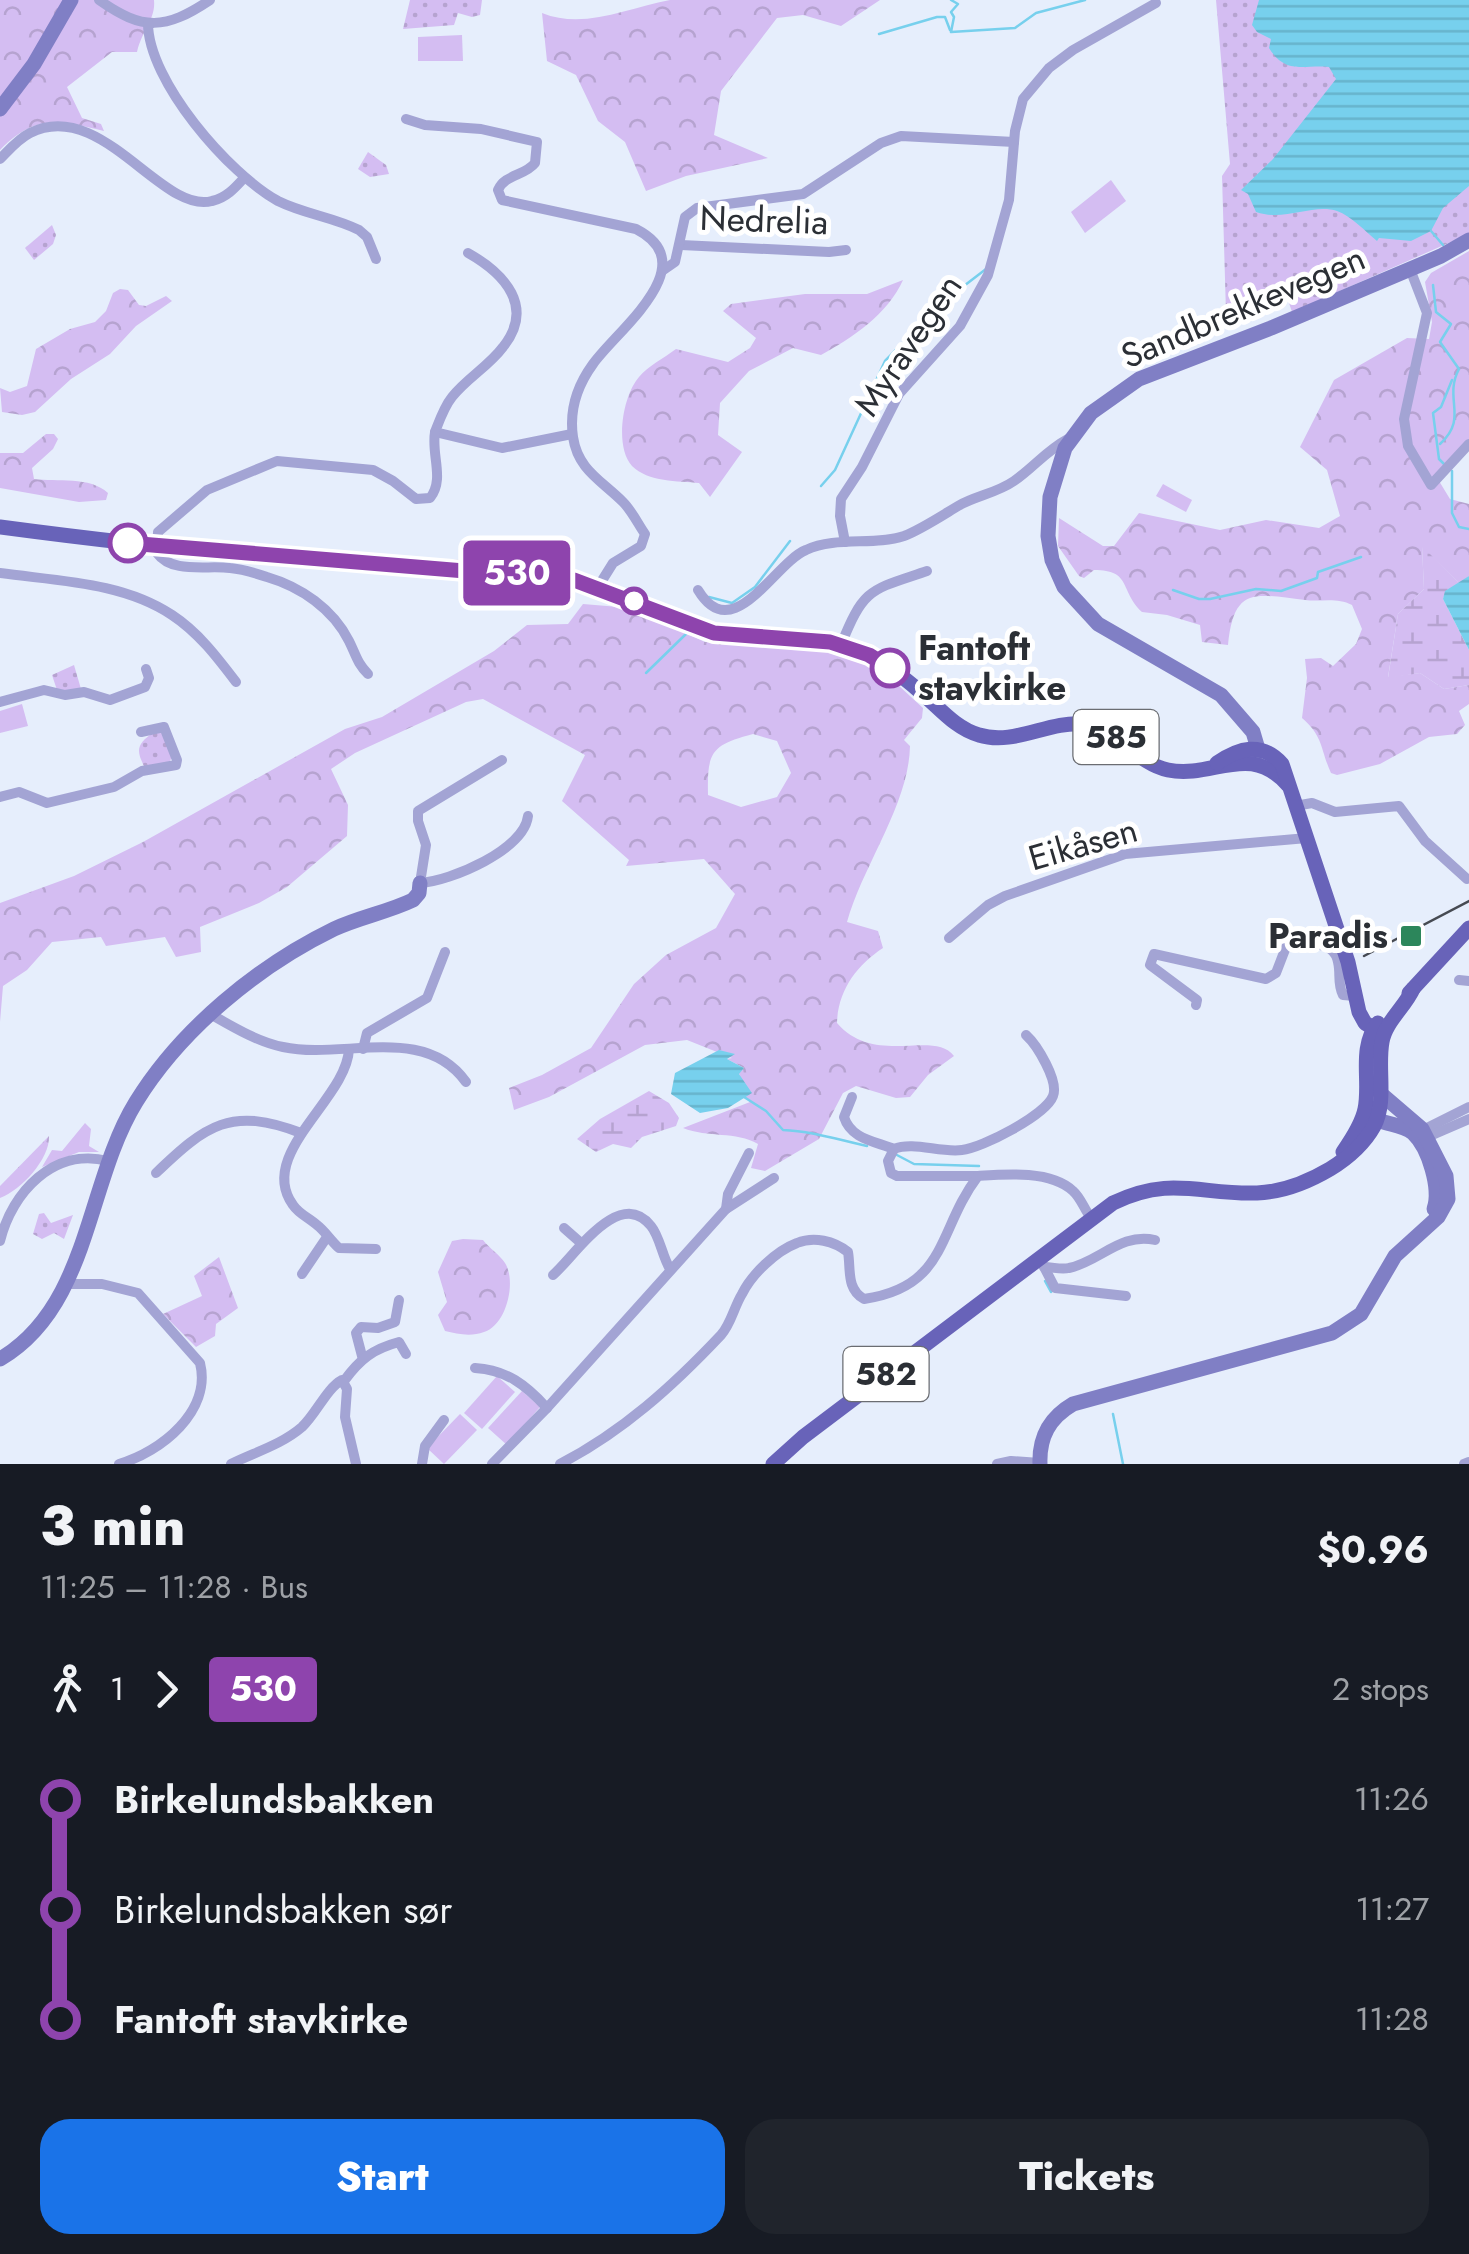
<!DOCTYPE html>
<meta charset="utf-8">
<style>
body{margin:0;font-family:Jost,sans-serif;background:#20242c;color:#f1f3f6;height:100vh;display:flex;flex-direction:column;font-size:38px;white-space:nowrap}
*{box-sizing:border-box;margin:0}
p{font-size:32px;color:#9ea1a6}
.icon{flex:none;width:55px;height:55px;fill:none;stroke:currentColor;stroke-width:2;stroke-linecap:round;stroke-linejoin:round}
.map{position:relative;height:1464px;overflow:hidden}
.panel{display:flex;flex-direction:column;background:#171b24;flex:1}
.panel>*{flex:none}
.badge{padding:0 20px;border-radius:8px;font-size:35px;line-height:65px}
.map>.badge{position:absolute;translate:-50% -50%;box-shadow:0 0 0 5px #fff}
.legs{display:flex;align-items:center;gap:15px;height:110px;padding:0 40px;font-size:32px}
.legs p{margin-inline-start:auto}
.summary{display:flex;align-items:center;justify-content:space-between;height:170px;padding:0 40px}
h1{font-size:55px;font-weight:800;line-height:75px}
.button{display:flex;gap:20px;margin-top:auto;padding:20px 40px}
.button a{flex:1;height:115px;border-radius:30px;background:#1a73e8;color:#fff;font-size:40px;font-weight:800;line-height:115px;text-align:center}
.button a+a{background:#20242c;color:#f1f3f6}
ul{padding:0 40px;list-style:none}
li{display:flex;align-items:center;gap:35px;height:110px;font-size:38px}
li i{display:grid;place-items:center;width:15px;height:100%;margin:0 12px;background:currentColor}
li i::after{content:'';width:25px;height:25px;margin:-12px;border:8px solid;border-radius:50%;background:#171b24}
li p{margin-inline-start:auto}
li:first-child i{background:linear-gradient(#0000 50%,currentColor 0)}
li:last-child i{background:linear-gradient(currentColor 50%,#0000 0)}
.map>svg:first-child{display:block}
.grass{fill:url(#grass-tufts)}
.forest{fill:url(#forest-crowns);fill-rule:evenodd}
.wetland{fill:url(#wetland-marsh)}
.park{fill:url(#park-dots)}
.pitch{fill:#d4bdf2}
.water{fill:url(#water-rules)}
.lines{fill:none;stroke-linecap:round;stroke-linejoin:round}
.stream{stroke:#77d0ed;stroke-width:2.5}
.street{stroke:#a3a4d4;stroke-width:10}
.secondary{stroke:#807fc5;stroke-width:15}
.primary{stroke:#6863b9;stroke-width:15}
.tram{stroke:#464a52;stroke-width:2.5}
.line-1-casing{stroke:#fff;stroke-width:22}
.line-1{stroke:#8e44ad;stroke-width:15}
.stop-1-dot{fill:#fff;stroke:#8e44ad;stroke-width:5}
.poi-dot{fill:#2c865b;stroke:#fff;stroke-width:4}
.labels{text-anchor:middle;stroke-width:10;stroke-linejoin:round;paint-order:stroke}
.shield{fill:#fff;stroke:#6b6d72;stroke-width:2.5}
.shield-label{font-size:32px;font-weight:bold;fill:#2b2f35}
.street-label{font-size:35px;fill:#2b2f35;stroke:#fff}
.stop-label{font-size:35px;font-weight:bold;fill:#2b2f35;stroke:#fff;text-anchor:start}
.poi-label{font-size:35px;font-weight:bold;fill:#2b2f35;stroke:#fff;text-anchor:end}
</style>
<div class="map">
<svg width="1469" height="1464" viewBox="0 0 1469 1464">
<defs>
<pattern id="grass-tufts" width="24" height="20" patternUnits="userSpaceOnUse" patternTransform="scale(2.5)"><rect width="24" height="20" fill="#d4bdf2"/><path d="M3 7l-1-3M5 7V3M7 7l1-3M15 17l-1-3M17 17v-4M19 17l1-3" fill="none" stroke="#b6a3d0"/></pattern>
<pattern id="forest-crowns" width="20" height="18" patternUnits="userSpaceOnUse" patternTransform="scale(2.5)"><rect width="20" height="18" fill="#d4bdf2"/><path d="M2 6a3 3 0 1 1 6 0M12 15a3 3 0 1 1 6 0" fill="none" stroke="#b6a3d0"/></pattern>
<pattern id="wetland-marsh" width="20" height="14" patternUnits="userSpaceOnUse" patternTransform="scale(2.5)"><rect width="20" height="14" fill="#d4bdf2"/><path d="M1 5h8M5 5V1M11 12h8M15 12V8" fill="none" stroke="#b6a3d0"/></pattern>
<pattern id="park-dots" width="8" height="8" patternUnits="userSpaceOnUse" patternTransform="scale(2.5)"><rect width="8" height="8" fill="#d4bdf2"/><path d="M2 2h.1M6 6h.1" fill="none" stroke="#b6a3d0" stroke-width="1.8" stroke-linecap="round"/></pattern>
<pattern id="water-rules" width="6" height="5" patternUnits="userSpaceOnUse" patternTransform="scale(2.5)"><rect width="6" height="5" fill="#77d0ed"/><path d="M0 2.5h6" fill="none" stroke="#67b3cc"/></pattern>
</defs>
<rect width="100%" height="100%" fill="#e6eefc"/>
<g class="grass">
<polygon points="85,1123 91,1129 89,1146 99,1152 79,1152 42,1167 52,1150 62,1151"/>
<path d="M49,1136C50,1159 21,1190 0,1198V1186Z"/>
</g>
<g class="forest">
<path d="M0,0H154C156,19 142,30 137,52H112L67,87L82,118L101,124L104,131C59,120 35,114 0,150Z"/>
<path d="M670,0H880L841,26L803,15L777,18L721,91L714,135L768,158L686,176L646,191L625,142L598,121L576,75L547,61L542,13C584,30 627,8 670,0Z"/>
<path d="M1469,251V443L1439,481L1450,499L1469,504V576L1460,584L1422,547L1424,589L1398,614L1388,677L1420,673L1444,689L1469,685V704L1459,711L1465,725L1457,734L1429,737L1380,764L1337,775L1331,773C1320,749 1324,737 1302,718L1307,678L1305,659L1321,658L1333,666L1356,644L1362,629L1352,605C1337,597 1321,602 1305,600C1254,594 1234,586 1228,645L1202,642L1200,625L1167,615L1142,612C1119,590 1132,570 1094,570L1084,578L1079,576L1058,546L1059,518L1103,546H1114L1139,513L1220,530L1266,520L1319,528L1340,516L1327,470L1300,447L1334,380L1407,338L1429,339L1432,322L1425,282L1431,273Z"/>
<path d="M903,280C888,314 852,338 821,355L793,348L749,371L720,403L718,435L742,452L710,497L699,483C678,481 648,482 632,466C614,446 623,395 639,377C648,366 664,358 676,349L728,362L750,348L756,338L723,311L731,304L805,294H867Z"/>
<polygon points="120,289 128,290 139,305 146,306 166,296 172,301 136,326 110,354 71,379 35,412 22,415 2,412 0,388 10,392 27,386 36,349 70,329 95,322 106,311 113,293"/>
<path d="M46,434H54L58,439L53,449L32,468L34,479C57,482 90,476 108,493L106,500L79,502L0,488V453H23Z"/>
<path d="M583,604L631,608L705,642L835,650L884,672L923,708L922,718L904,740L910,746C909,804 863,865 847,922L878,931L883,948C857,965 838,990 837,1023C875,1067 934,1029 954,1056L928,1075L910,1097L896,1098L856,1086L843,1093L819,1139L765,1171L751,1168L758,1144C736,1131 708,1138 683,1128L750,1102L744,1097L739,1073L744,1068L727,1059L732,1058L687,1040L645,1045L549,1097L514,1110L509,1088L542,1075L591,1048L634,984L666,955L716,928L735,894L704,859L626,866L629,860L562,801L585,755L483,699L466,702L355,753L331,769L348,805L347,836L287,887L259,903L200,927L201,952L176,957L165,937L106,946L101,937L52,942L27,970L3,986L0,1022V903L74,876L143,842L345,729L382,717L494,651L527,625L568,624ZM753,734L777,741L791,773L777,797L741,807L708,795C707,752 711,745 753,734Z"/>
<path d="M463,1239L483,1240C489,1248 500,1255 505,1263C517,1282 506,1326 484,1332C471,1337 457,1334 445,1331L438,1315L447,1302L438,1272L452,1241Z"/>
<polygon points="219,1257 238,1308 216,1324 215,1336 196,1347 163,1314 202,1296 194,1276"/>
</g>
<g class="wetland">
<polygon points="1422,546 1460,584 1446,591 1443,599 1469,650 1469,685 1444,689 1420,673 1388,678 1398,614 1424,589"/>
<polygon points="649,1091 669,1103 679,1118 676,1126 642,1137 631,1148 613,1144 596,1152 577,1139 600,1119"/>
</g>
<g class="park">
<polygon points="410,0 482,0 480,15 472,17 458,13 454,25 403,29"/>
<polygon points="1216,0 1469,0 1469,234 1292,312 1285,291 1226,313 1222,176 1230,164"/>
<polygon points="368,152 386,165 389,174 370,177 358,169"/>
<polygon points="52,225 56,235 53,244 34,260 25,248"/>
<polygon points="74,665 81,689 69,693 57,690 52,675"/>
<path d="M154,732L162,733L174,753L168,765L144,766C135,749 138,743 154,732Z"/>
<polygon points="44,1213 51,1223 73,1215 64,1239 54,1233 42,1239 33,1234 39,1214"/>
</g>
<g class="pitch">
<polygon points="462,35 463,61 418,61 418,37"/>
<polygon points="1111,180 1126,201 1085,233 1071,212"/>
<polygon points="1163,484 1192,500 1186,512 1156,496"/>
<polygon points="22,704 28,726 0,733 0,711"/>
<polygon points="497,1376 515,1392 482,1429 464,1413"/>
<polygon points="522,1391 540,1407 507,1445 488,1428"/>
<polygon points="460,1414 477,1430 444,1464 427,1448"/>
</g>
<g class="water">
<path d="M1259,0H1469V186L1443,208L1431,231L1411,241L1379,238L1377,241C1366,232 1351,216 1337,211C1313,203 1285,222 1256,212L1248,194L1241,190L1273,159L1336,79L1329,67C1305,64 1286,76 1269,48L1271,39L1257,32L1252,25Z"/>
<polygon points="1469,576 1469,650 1443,599 1445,591"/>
<polygon points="719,1050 735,1054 727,1059 744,1068 739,1074 752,1093 728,1108 700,1113 671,1094 675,1073"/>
</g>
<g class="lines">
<g class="stream">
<polyline points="951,0 958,4 951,12 954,17 951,32 1015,28 1036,13 1085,0"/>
<polyline points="879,34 937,17 945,17 950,30"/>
<polyline points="1431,231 1443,245"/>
<path d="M1433,285L1436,312L1451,324L1440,342L1459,369C1443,399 1469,418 1440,444"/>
<path d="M1446,466L1439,459C1437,443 1435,429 1433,413L1441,407L1452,380"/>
<polyline points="1452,471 1452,513 1459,527 1469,529"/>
<polyline points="821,486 835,470 885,361 943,302 986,269"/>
<polyline points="1173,590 1199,599 1210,599 1256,589 1281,591 1317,578 1318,572 1361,557"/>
<polyline points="709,597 732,603 755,587 790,541"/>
<polyline points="646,673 687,633"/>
<path d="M744,1097L766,1111L783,1130C812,1131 839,1140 867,1146"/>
<polyline points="895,1154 914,1164 979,1166"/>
<polyline points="1045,1281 1051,1292"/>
<polyline points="1113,1414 1123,1464"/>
</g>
<g class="street">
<path d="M99,0C143,31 165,30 210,0"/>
<path d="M148,23C148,81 229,174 278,201C304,214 333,217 359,230L367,237L376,259"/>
<path d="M406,119L425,125L481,129L537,142L535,163C525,176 505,174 498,190L502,200L636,229C706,265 617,330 593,364C577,386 569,410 573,437C578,470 601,480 623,502C632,511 638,524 645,534L641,546L613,563L598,587"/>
<path d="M0,159C9,150 18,139 30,133C101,97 162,215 212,201C226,198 235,188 244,178"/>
<polyline points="681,245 829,252 846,250"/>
<path d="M468,253C505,274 535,307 503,347C489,366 467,378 452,397C444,407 440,419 435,432L502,448L572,434"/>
<polyline points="1410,269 1427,313 1404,419 1408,446 1431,485 1469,444"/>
<polyline points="662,271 675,262 685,217 697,208 803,194 881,143 901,136 1014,142"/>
<polyline points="845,542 840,516 841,499 862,467 899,394 960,326 988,275 1009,200 1015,131 1023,99 1049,68 1073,50 1156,3"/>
<path d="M0,573C57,581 123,582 172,615C198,632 217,657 236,682"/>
<path d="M698,590C733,648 774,563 806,550C836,536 874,546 904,536C920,530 943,515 958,506C975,496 997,493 1014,481C1033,468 1047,450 1068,439"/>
<path d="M841,645C864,587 871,590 927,571"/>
<path d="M368,674C357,663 356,655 349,641C333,609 301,587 267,577C255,573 242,569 230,568C207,565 172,574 157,553L158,532L207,490L277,461L373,470L393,481L416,499L430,498C445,479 431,455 435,432"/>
<polyline points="0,702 44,690 65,695 84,692 110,700 145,687 149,678 146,669"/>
<path d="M502,760L418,811V821L426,845L420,883C451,881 524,850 528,816"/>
<polyline points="0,797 19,792 47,803 114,787 142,771 176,765 177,760 164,727 141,732"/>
<polyline points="1295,806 1312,803 1335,812 1399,806 1425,841 1467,879"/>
<polyline points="949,938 988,905 1005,896 1125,854 1307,838"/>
<polyline points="1459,980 1469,981"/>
<path d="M1196,1005L1197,1000L1150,965L1154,954L1266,979L1276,973L1286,947C1303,943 1334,939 1338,962C1341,974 1337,984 1343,995L1355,996"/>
<path d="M212,1015C233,1027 258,1042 283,1047C343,1060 424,1023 466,1082"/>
<path d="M349,1049C347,1099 256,1154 293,1205C299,1214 309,1218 317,1225C325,1231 331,1241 339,1248L376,1249"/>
<polyline points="363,1049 367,1033 427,998 445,952"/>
<path d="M852,1097L844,1117C851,1139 874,1141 894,1149"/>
<polyline points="1421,1131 1469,1107"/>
<polyline points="1423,1139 1469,1119"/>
<path d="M156,1173C206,1125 231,1106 301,1133"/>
<path d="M978,1176H897L891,1173L888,1161L894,1149C913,1141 940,1153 962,1150C982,1148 1046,1115 1053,1096C1059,1081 1037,1045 1026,1035"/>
<polyline points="726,1209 728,1194 749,1153"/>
<polyline points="564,1228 581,1243"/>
<path d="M0,1241C12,1192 54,1147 108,1161"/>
<polyline points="1042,1263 1055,1288 1126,1296"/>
<path d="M1044,1267C1053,1267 1061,1270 1069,1268C1099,1262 1121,1232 1155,1240"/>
<polyline points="302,1274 327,1237"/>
<path d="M553,1275C575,1256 619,1186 651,1226C660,1237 662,1256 670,1269"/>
<path d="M64,1284H102L138,1293L200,1363C212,1411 161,1452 119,1464"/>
<polyline points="362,1356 356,1333 361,1327 378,1328 395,1322 399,1300"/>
<path d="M475,1368C507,1370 526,1385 547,1408"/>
<path d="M344,1381C360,1359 373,1349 399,1342L406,1354"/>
<path d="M231,1464C255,1452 281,1445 302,1427C316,1414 327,1388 342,1380L347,1389L345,1417L356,1464"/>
<polyline points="422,1464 425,1446 444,1420"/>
<polyline points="492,1464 547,1408 726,1209 774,1178"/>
<path d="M560,1464C622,1432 673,1386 721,1335C731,1324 734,1307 742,1294C752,1274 776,1251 797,1243C814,1236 834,1241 848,1252C851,1269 846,1289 864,1299C948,1287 937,1230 978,1176C1005,1174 1051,1170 1073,1191C1081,1198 1084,1209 1091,1218"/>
<polyline points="997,1464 1011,1461 1040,1463"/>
<polyline points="1464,1464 1469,1462"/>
</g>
<g class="secondary">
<polyline points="0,109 34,64 71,0"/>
<polyline points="1254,758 1258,749 1253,732 1221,695 1098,624 1064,587 1052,560 1048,536 1050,497 1065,448 1091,413 1139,379 1271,328 1441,256 1469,240"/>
<path d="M1369,1114C1381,1126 1400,1122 1413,1133C1429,1148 1441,1189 1434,1209"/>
<path d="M0,1359C90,1306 86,1183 136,1102C181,1029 258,966 334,929C360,917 388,912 413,900L419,893L420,883"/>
<path d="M1040,1464C1039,1437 1049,1418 1073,1404L1332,1333L1361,1314L1395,1256L1438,1217L1448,1199L1446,1176L1422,1129L1380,1093"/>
</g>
<g class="primary">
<path d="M0,527C120,543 240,556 361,564C430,568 504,565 572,579C622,589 665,620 713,632C755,643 800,634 841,645C874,653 899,673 924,695C941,710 957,729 979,735C1014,746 1048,721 1083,724C1117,727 1135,763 1168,770C1214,779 1249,741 1288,785"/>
<path d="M1217,763C1239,748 1261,741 1282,764L1348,962L1359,1012L1365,1023L1383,1034"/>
<polyline points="1409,993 1469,928"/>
<path d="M1343,1152C1352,1139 1362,1124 1365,1109C1371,1081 1358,1048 1378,1023"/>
<path d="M773,1464L803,1437L1113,1203C1171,1175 1201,1195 1257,1193C1283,1192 1308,1182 1330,1169C1348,1158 1364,1144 1374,1126C1387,1101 1377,1069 1382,1042C1385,1022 1405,1007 1413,989"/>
</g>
<polyline class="tram" points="1364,956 1469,901"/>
</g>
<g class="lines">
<g class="line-1-casing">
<polyline id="line-1" points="128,543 574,580 714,633 830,642 869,655 890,668"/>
</g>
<use href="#line-1" class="line-1"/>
</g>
<g class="stop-1-dot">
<circle cx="128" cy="543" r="18"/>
<circle cx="634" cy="601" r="12"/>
<circle cx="890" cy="668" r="18"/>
</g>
<rect class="poi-dot" x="1399" y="924" width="24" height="24" rx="5"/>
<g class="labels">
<g class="shield">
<rect x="1073.5" y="710" width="85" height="54" rx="8"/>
<rect x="843.5" y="1347" width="85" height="54" rx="8"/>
</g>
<g class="shield-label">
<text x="1116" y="748">585</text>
<text x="886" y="1385">582</text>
</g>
<g class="street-label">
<text transform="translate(764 220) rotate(2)" y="12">Nedrelia</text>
<text transform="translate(1243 307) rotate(-23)" y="12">Sandbrekkevegen</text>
<text transform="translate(908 345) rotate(-56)" y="12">Myravegen</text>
<text transform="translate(1083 844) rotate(-16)" y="12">Eikåsen</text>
</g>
<g class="stop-label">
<text x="918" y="660">Fantoft<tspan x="918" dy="40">stavkirke</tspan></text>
</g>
<g class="poi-label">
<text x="1388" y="948">Paradis</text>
</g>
</g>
</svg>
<b class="badge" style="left:517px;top:573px;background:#8e44ad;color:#fff">530</b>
</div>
<section class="panel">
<div class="summary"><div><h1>3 min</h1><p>11:25 – 11:28 · Bus</p></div><b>$0.96</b></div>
<div class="legs"><svg class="icon" aria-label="walk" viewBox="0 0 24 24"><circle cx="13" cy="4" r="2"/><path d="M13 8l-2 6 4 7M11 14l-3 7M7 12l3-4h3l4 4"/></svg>1<svg class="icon" aria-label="forward" viewBox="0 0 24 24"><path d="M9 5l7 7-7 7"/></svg><b class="badge" style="background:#8e44ad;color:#fff">530</b><p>2 stops</p></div>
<ul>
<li><i style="color:#8e44ad"></i><b>Birkelundsbakken</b><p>11:26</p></li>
<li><i style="color:#8e44ad"></i><span>Birkelundsbakken sør</span><p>11:27</p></li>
<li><i style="color:#8e44ad"></i><b>Fantoft stavkirke</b><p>11:28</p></li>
</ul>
<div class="button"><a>Start</a><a>Tickets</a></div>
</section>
